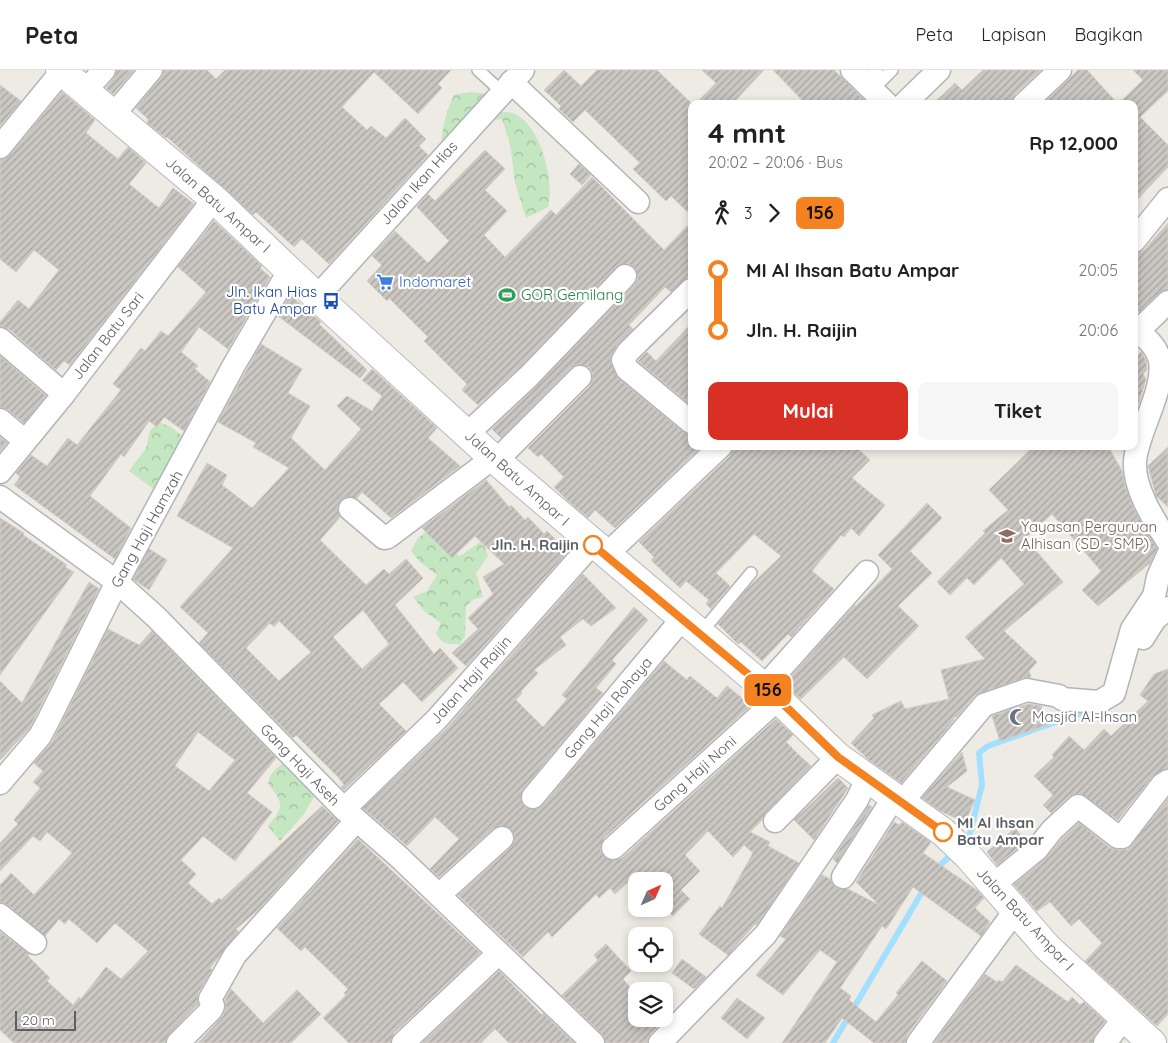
<!DOCTYPE html>
<html lang="id">
<meta charset="utf-8">
<style>
body{margin:0;font-family:Quicksand,sans-serif;background:#f6f6f6;color:#202124;height:100vh;display:flex;flex-direction:column;font-size:19px;white-space:nowrap}
*{box-sizing:border-box;margin:0}
p{font-size:16px;color:#757577}
.icon{flex:none;width:28px;height:28px;fill:none;stroke:currentColor;stroke-width:2;stroke-linecap:round;stroke-linejoin:round}
.map{position:relative;flex:1;overflow:hidden}
.side{position:absolute;left:688px;top:30px;width:450px;height:350px;display:flex;flex-direction:column;background:#fff;border-radius:10px;box-shadow:0 2px 8px #0003}
.side>*{flex:none}
.badge{padding:0 10px;border-radius:8px;font-size:18px;line-height:32px}
.needle{width:32px;rotate:45deg}
.tools{position:absolute;left:628px;top:802px;display:grid;gap:10px}
.tools a{display:grid;place-items:center;width:45px;height:45px;border-radius:10px;background:#fff;box-shadow:0 2px 8px #0003;font-size:25px}
.scale{position:absolute;left:15px;bottom:12px;width:61px;box-sizing:border-box;padding-left:5px;border:2px solid #5c6065;border-top:0;font-size:14px;line-height:18px;white-space:nowrap;color:#5c6065;-webkit-text-stroke:4px #fff;paint-order:stroke}
.map>.badge{position:absolute;translate:-50% -50%;box-shadow:0 0 0 2px #fff}
.legs{display:flex;align-items:center;gap:8px;height:55px;padding:0 20px;font-size:16px}
.legs p{margin-inline-start:auto}
.headline{display:flex;align-items:center;justify-content:space-between;height:85px;padding:0 20px}
h1{font-size:28px;font-weight:800;line-height:38px}
.cta{display:flex;gap:10px;margin-top:auto;padding:10px 20px}
.cta a{flex:1;height:58px;border-radius:10px;background:#d93025;color:#fff;font-size:20px;font-weight:800;line-height:58px;text-align:center}
.cta a+a{background:#f6f6f6;color:#202124}
ul{padding:0 20px;list-style:none}
li{display:flex;align-items:center;gap:18px;height:60px;font-size:19px}
li i{display:grid;place-items:center;width:8px;height:100%;margin:0 6px;background:currentColor}
li i::after{content:'';width:12px;height:12px;margin:-6px;border:4px solid;border-radius:50%;background:#fff}
li p{margin-inline-start:auto}
li:first-child i{background:linear-gradient(#0000 50%,currentColor 0)}
li:last-child i{background:linear-gradient(currentColor 50%,#0000 0)}
header{display:flex;align-items:center;gap:30px;box-sizing:border-box;height:70px;padding:0 25px;background:#fff;border-bottom:1px solid #e0e0e0}
header strong{font-size:24px}
nav{display:flex;gap:28px;margin-inline-start:auto;font-size:18px}
.map>svg:first-child{display:block}
.forest{fill:url(#forest-crowns)}
.lines{fill:none;stroke-linecap:round;stroke-linejoin:round}
.stream{stroke:#a3e0ff;stroke-width:6}
.building{fill:url(#building-hatch);stroke:#d3ccc2;fill-rule:evenodd}
.lane-casing{stroke:#b1b5b9;stroke-width:14}
.street-casing{stroke:#b1b5b9;stroke-width:25}
.secondary-casing{stroke:#b3b7bc;stroke-width:30}
.lane{stroke:#fff;stroke-width:11}
.street{stroke:#fff;stroke-width:22}
.secondary{stroke:#fff;stroke-width:28}
.line-1-casing{stroke:#fff;stroke-width:11}
.line-1{stroke:#f58220;stroke-width:8}
.stop-1-dot{fill:#fff;stroke:#f58220;stroke-width:2.5}
.labels{text-anchor:middle;stroke-width:4.5;stroke-linejoin:round;paint-order:stroke}
.street-label{font-size:15px;fill:#5c6065;stroke:#fff}
.shop-label{font-size:15px;fill:#366cbe;stroke:#fff;text-anchor:start}
.transit-label{font-size:15px;fill:#164399;stroke:#fff;text-anchor:end}
.leisure-label{font-size:15px;fill:#27864d;stroke:#fff;text-anchor:start}
.education-label{font-size:15px;fill:#785e54;stroke:#fff;text-anchor:start}
.stop-label{font-size:15px;font-weight:bold;fill:#5c6065;stroke:#fff;text-anchor:end}
.worship-label{font-size:15px;fill:#5b616d;stroke:#fff;text-anchor:start}
</style>
<header>
<strong>Peta</strong>
<nav><a>Peta</a><a>Lapisan</a><a>Bagikan</a></nav>
</header>
<div class="map">
<svg width="1168" height="973" viewBox="0 0 1168 973">
<defs>
<pattern id="forest-crowns" width="20" height="18" patternUnits="userSpaceOnUse" patternTransform="scale(1.25)"><rect width="20" height="18" fill="#c4e6c0"/><path d="M2 6a3 3 0 1 1 6 0M12 15a3 3 0 1 1 6 0" fill="none" stroke="#a2bea0"/></pattern>
<pattern id="building-hatch" width="6" height="6" patternUnits="userSpaceOnUse" patternTransform="scale(1.25)"><rect width="6" height="6" fill="#cac6c1"/><path d="M-1 1l2-2M0 6l6-6M5 7l2-2" fill="none" stroke="#a7a4a0"/></pattern>
</defs>
<rect width="100%" height="100%" fill="#eeebe4"/>
<g class="forest">
<path d="M470,22L494,24L499,42C503,42 511,42 515,44C541,56 555,112 548,137L526,148L515,113L510,74L502,49L481,51L440,93C441,68 443,47 454,25Z"/>
<polygon points="158,352 170,356 192,374 162,425 129,401 146,378 150,361"/>
<path d="M427,461L450,481L460,486L480,472L484,475L488,486L476,503L483,527L474,529L466,536L465,566L460,574C449,575 441,574 436,563L441,553L425,542L413,527L427,521L437,505L420,492L411,481L418,468Z"/>
<path d="M289,687L321,715L304,744L280,771L268,756C284,737 284,733 268,714L271,704Z"/>
</g>
<g class="lines">
<g class="stream">
<polyline points="964,772 969,767 982,715 979,683 988,676 1090,640"/>
<polyline points="935,800 955,781"/>
<polyline points="833,973 925,817"/>
</g>
</g>
<g class="building">
<polygon points="117,0 134,0 113,24 106,18 114,8"/>
<polygon points="164,0 207,0 216,9 225,0 451,0 438,14 442,18 418,44 374,2 342,37 367,60 371,56 386,68 405,48 426,69 419,76 428,85 329,194 302,169 294,177 256,142 253,145 167,67 166,68 147,53 148,49 136,38 161,8"/>
<polygon points="564,0 581,16 597,0 657,0 691,33 691,145 671,126 666,131 633,99 640,93 585,40 573,52 559,39 561,36 544,20"/>
<polygon points="702,0 764,0 732,34 695,34 716,13"/>
<polygon points="773,0 834,0 868,34 806,34"/>
<polygon points="983,0 1041,0 1015,24 1011,34 933,34 955,13 962,20"/>
<polygon points="1078,0 1087,0 1118,34 1143,10 1133,0 1168,0 1168,21 1140,47 1168,75 1168,97 1134,133 1134,34 1043,34"/>
<polygon points="0,15 21,31 0,56"/>
<polygon points="62,22 95,50 86,63 118,89 128,77 146,93 129,114 159,138 173,118 194,134 70,295 64,291 56,300 9,259 0,256 0,252 18,230 29,239 59,200 34,180 16,202 0,189 0,90 10,85"/>
<polygon points="485,80 505,99 485,120 507,141 484,165 505,187 551,140 556,145 592,107 664,180 691,152 691,204 671,222 665,217 629,255 633,259 617,275 610,290 619,309 683,362 691,365 691,376 702,376 615,458 595,440 588,448 567,430 554,417 564,407 541,384 538,387 528,378 590,316 593,304 589,297 577,294 571,298 501,368 492,359 538,315 634,215 638,209 634,197 628,193 616,197 520,297 478,335 462,320 467,314 424,271 428,267 389,228 387,231 367,211 382,195 372,186 395,161 428,193 449,171 417,137 428,124 435,131"/>
<polygon points="579,94 591,105 582,115 570,104"/>
<polygon points="214,151 262,196 260,198 270,207 228,279 199,257 181,282 198,296 195,299 210,312 184,361 164,347 157,357 149,351 124,387 121,384 90,426 131,458 115,489 14,415 20,407 16,403 31,385 47,396 68,368 77,375 121,320 113,314 141,278 145,281 161,261 168,266 206,222 178,197"/>
<polygon points="1168,153 1168,219 1159,223 1139,242 1134,237 1134,184 1144,180"/>
<polygon points="290,225 321,252 319,254 367,300 360,308 278,246"/>
<polygon points="691,254 691,335 638,291 647,282 656,291"/>
<path d="M261,274L302,299L288,323L310,336L291,368L325,400L361,359L337,336L347,326L372,341L382,326L362,310L372,299L437,358L428,368L460,396L391,448L362,422L357,428L345,427L337,436L340,447L320,470L366,515L384,499L389,504L406,489L423,508L395,535L434,584L440,578L458,598L422,632L403,612L379,634L406,661L344,720L341,717L344,715L339,708L296,665L293,668L199,573L208,563L180,537L233,478L177,446L207,393L227,405L222,415L252,438L289,398L253,377L256,373L218,352ZM363,540L389,574L362,599L333,567ZM279,551L311,582L279,611L246,578L270,553L274,557Z"/>
<polygon points="1141,282 1146,290 1147,300 1143,304 1146,309 1134,348 1134,290"/>
<polygon points="0,286 46,326 24,353 8,340 0,337"/>
<polygon points="0,367 7,373 0,381"/>
<polygon points="734,376 855,376 870,390 852,408 885,435 859,466 851,458 844,467 841,465 812,501 834,519 791,567 788,564 762,591 741,572 738,574 718,554 746,520 781,486 754,464 716,503 730,516 711,539 706,534 709,530 686,511 680,518 651,490 654,487 639,472 730,386"/>
<polygon points="1034,376 1108,376 1122,401 1125,416 1134,439 1157,479 1150,493 1098,536 1082,520 1101,501 1052,444 1025,468 1063,512 1004,561 1037,592 1029,601 1031,607 1023,608 974,626 957,647 953,648 954,650 901,713 869,690 851,673 874,648 872,645 901,631 905,639 949,629 941,600 985,589 965,567 1024,514 1001,488 974,515 967,508 950,525 937,512 985,463 983,461 1008,440 989,420"/>
<polygon points="1168,377 1168,437 1156,426 1148,396"/>
<polygon points="486,410 509,437 511,435 525,450 528,447 544,464 547,461 561,475 557,480 564,486 466,596 452,583 478,559 468,548 493,524 483,507 504,494 475,466 452,488 422,458"/>
<polygon points="927,433 942,448 910,481 932,503 898,536 919,556 867,609 844,587 801,629 784,614 855,535 856,536 892,499 878,485"/>
<polygon points="0,448 24,463 23,465 67,495 65,497 74,502 0,605"/>
<polygon points="149,479 167,490 149,520 133,509"/>
<polygon points="583,504 616,538 591,556 583,549 560,567 566,575 534,600 538,603 521,621 522,623 516,630 543,657 567,629 562,625 634,537 648,550 612,590 616,594 596,618 603,623 523,719 521,731 525,737 537,739 543,735 664,591 687,610 690,606 717,628 727,616 747,632 752,628 756,631 604,768 600,780 604,787 615,791 622,788 776,649 793,665 786,672 797,683 794,686 798,684 811,696 766,742 762,750 750,762 770,772 768,776 799,793 757,855 755,854 728,885 699,864 720,836 722,838 753,783 744,775 733,787 708,761 685,785 700,801 681,820 690,829 673,846 664,836 664,811 639,811 636,809 636,820 628,812 615,824 610,818 599,828 596,824 552,867 548,862 523,887 458,825 511,777 515,766 511,759 500,755 494,758 439,807 430,799 459,769 435,747 407,776 363,738 446,659"/>
<polygon points="89,512 99,519 29,659 0,690 0,611 22,633"/>
<path d="M108,559L139,575L152,561L276,688L247,723L272,742L235,791L203,766L181,790L196,804L188,813L212,834L219,828L221,830L322,736L338,751L258,840L236,859L239,862L210,898L212,900L198,923V934L169,964L165,973H14L0,960V862L29,884L28,886L50,908L47,911L73,935L79,927L81,929L106,897L121,909L148,881L115,853L97,873L69,849L65,854L59,849L45,866L8,835L0,832V815L11,803L34,825L72,783L47,762L40,771L33,766L0,801V773L18,754L14,750L40,718L33,712L43,701L34,693L52,672ZM198,662L235,690L209,721L175,696Z"/>
<polygon points="1168,599 1168,698 1152,707 1118,750 1080,723 1069,726 1051,743 1043,735 1053,725 1034,706 1054,687 1052,685 1069,666 1084,680 1104,659 1111,666 1148,631 1140,625 1154,604"/>
<polygon points="1028,634 1041,636 1047,655 1000,671 992,646"/>
<polygon points="962,682 967,701 947,717 975,730 965,752 940,741 922,728"/>
<polygon points="838,708 848,718 814,770 794,750"/>
<polygon points="1168,729 1168,944 1157,956 1085,891 1102,873 1079,849 1071,856 1050,832 1037,841 1014,815 1045,789 1062,769 1079,753 1110,778 1118,780 1128,779"/>
<polygon points="869,735 872,737 837,793 833,789"/>
<polygon points="894,752 899,755 902,752 931,772 923,783 978,821 984,828 975,838 990,852 981,866 913,817 886,859 882,856 840,918 851,926 849,930 876,952 898,925 896,923 922,891 947,911 907,965 905,973 874,973 842,948 825,973 782,973 837,892 820,880 783,925 756,905 786,869 780,866 822,805 830,809 836,818 848,819 879,835 856,812"/>
<polygon points="1015,758 1026,771 997,795 987,782"/>
<polygon points="358,769 480,883 394,963 390,973 349,973 323,948 346,925 344,923 348,919 305,877 301,881 277,858"/>
<polygon points="606,874 631,901 623,909 636,924 636,949 660,949 663,951 650,964 647,973 606,973 602,964 562,925 598,890 594,885"/>
<polygon points="682,889 706,907 694,919 672,903"/>
<polygon points="1016,895 1068,932 1072,927 1080,935 1084,932 1105,951 1095,965 1092,973 934,973 985,904 997,912 999,910 1002,912"/>
<polygon points="499,901 542,945 543,943 574,973 509,973 495,959 481,973 422,973"/>
<polygon points="231,919 263,953 297,920 321,944 291,973 198,973 223,946 226,937 225,930"/>
<polygon points="737,928 765,948 747,969 721,948"/>
</g>
<g class="lines">
<g class="lane-casing">
<g id="lane">
<polyline points="478,0 502,22"/>
<polyline points="874,0 883,9"/>
<polyline points="873,19 892,0"/>
<polyline points="700,564 751,503"/>
</g>
</g>
<g class="street-casing">
<g id="street">
<polyline points="852,0 887,34"/>
<polyline points="511,12 638,132"/>
<polyline points="86,20 104,0"/>
<polyline points="904,34 939,0"/>
<polyline points="1024,34 1060,0"/>
<polyline points="114,44 151,0"/>
<polyline points="0,77 62,1"/>
<polyline points="1134,171 1168,129"/>
<polyline points="691,220 628,282 623,290 627,299 691,352"/>
<polyline points="317,227 523,0"/>
<path d="M1134,258C1143,266 1155,274 1159,287C1168,315 1137,362 1135,391C1133,418 1154,450 1168,472"/>
<polyline points="1138,261 1168,232"/>
<polyline points="0,269 64,324"/>
<polyline points="0,350 25,371"/>
<polyline points="467,364 529,306 625,206"/>
<polyline points="496,391 580,307"/>
<polyline points="0,402 64,324 214,129"/>
<polyline points="0,427 117,512 156,547 344,739 399,787 593,973"/>
<polyline points="350,439 384,468 388,467 493,388"/>
<polyline points="606,485 721,376"/>
<polyline points="1143,568 1155,549 1168,538"/>
<polyline points="764,617 867,502"/>
<polyline points="0,713 40,666 49,649 117,512 234,295 289,201"/>
<polyline points="533,727 682,549"/>
<polyline points="902,732 984,635 1027,620 1059,626 1062,629 1099,632 1114,623 1132,559 1154,526 1158,507 1168,485"/>
<polyline points="344,739 436,650 592,474"/>
<polyline points="775,751 838,687"/>
<polyline points="613,778 778,629"/>
<polyline points="843,807 894,727"/>
<polyline points="992,816 1037,779 1052,760 1078,736 1118,767 1122,767 1162,715 1168,711"/>
<polyline points="439,825 502,768"/>
<polyline points="0,845 35,873"/>
<polyline points="178,973 211,940 213,936 210,929 235,885 356,751"/>
<polyline points="403,973 499,883"/>
<polyline points="660,973 766,864 857,730 867,709"/>
<polyline points="918,973 1015,841"/>
<polyline points="1105,973 1124,948"/>
</g>
</g>
<g class="secondary-casing">
<polyline id="secondary" points="60,0 214,129 317,227 493,388 778,629 838,687 943,762 969,787 1047,877 1152,973"/>
</g>
<use href="#lane" class="lane"/>
<use href="#street" class="street"/>
<use href="#secondary" class="secondary"/>
</g>
<g class="lines">
<g class="line-1-casing">
<polyline id="line-1" points="593,475 778,629 838,687 943,762"/>
</g>
<use href="#line-1" class="line-1"/>
</g>
<defs>
<g id="supermarket-bare" transform="scale(1.35)"><path d="M-6-5.5h2.5l.6 2H6L4.5 2H-2.5L-4.4-4H-6ZM-1.5 3.2a1.3 1.3 0 1 0 .1 0ZM3 3.2a1.3 1.3 0 1 0 .1 0Z" fill="#3f7fe0" stroke="#fff" stroke-width="2.5" paint-order="stroke"/></g>
<g id="stadium-bare" transform="scale(1.35)"><path d="M0-5a6.5 5 0 1 0 0 10a6.5 5 0 1 0 0-10ZM-3.5-1.8h7v3.6h-7Z" fill="#2e9e5b" stroke="#fff" stroke-width="2.5" paint-order="stroke"/></g>
<g id="bus-bare" transform="scale(1.35)"><path d="M-5-6H5V4H4V6H2V4H-2V6H-4V4H-5ZM-3.5-4V0h7V-4ZM-3.5 1.2v1.5H-2V1.2ZM2 1.2v1.5H3.5V1.2Z" fill="#1a4fb4" stroke="#fff" stroke-width="2.5" paint-order="stroke"/></g>
<g id="school-bare" transform="scale(1.35)"><path d="M0-5L7-2L0 1L-7-2ZM-4 1L0 2.5L4 1V4Q0 6-4 4Z" fill="#8d6e63" stroke="#fff" stroke-width="2.5" paint-order="stroke"/></g>
<g id="mosque-bare" transform="scale(1.35)"><path d="M3.5-4.9A6 6 0 1 0 3.5 4.9A5 5 0 1 1 3.5-4.9Z" fill="#6b7280" stroke="#fff" stroke-width="2.5" paint-order="stroke"/></g>
</defs>
<g fill-rule="evenodd">
<use href="#supermarket-bare" x="385" y="212"/>
<use href="#stadium-bare" x="507" y="225"/>
<use href="#bus-bare" x="331" y="231"/>
<use href="#school-bare" x="1007" y="466"/>
<use href="#mosque-bare" x="1018" y="647"/>
</g>
<g class="stop-1-dot">
<circle cx="593" cy="475" r="9"/>
<circle cx="943" cy="762" r="9"/>
</g>
<g class="labels">
<g class="street-label">
<text transform="translate(419 113) rotate(-48)" y="5">Jalan Ikan Hias</text>
<text transform="translate(218 135) rotate(42)" y="5">Jalan Batu Ampar I</text>
<text transform="translate(108 266) rotate(-52)" y="5">Jalan Batu Sari</text>
<text transform="translate(517 408) rotate(42)" y="5">Jalan Batu Ampar I</text>
<text transform="translate(147 459) rotate(-61)" y="5">Gang Haji Hamzah</text>
<text transform="translate(471 610) rotate(-48)" y="5">Jalan Haji Raijin</text>
<text transform="translate(608 638) rotate(-50)" y="5">Gang Haji Rohaya</text>
<text transform="translate(300 695) rotate(46)" y="5">Gang Haji Aseh</text>
<text transform="translate(695 704) rotate(-42)" y="5">Gang Haji Noni</text>
<text transform="translate(1025 849) rotate(47)" y="5">Jalan Batu Ampar I</text>
</g>
<g class="shop-label">
<text x="399" y="217">Indomaret</text>
</g>
<g class="transit-label">
<text x="317" y="227">Jln. Ikan Hias<tspan x="317" dy="17">Batu Ampar</tspan></text>
</g>
<g class="leisure-label">
<text x="521" y="230">GOR Gemilang</text>
</g>
<g class="education-label">
<text x="1021" y="462">Yayasan Perguruan<tspan x="1021" dy="17">Alhisan (SD - SMP)</tspan></text>
</g>
<g class="stop-label">
<text x="579" y="480">Jln. H. Raijin</text>
<text x="957" y="758" text-anchor="start">MI Al Ihsan<tspan x="957" dy="17">Batu Ampar</tspan></text>
</g>
<g class="worship-label">
<text x="1032" y="652">Masjid Al-Ihsan</text>
</g>
</g>
</svg>
<div class="tools">
<a><svg class="needle" viewBox="-14 -14 28 28"><path d="M0-13l5 13h-10z" fill="#e53935"/><path d="M0 13l5-13h-10z" fill="#757577"/></svg></a>
<a><svg class="icon" aria-label="locate" viewBox="0 0 24 24"><circle cx="12" cy="12" r="6"/><path d="M12 2v4M12 18v4M2 12h4M18 12h4"/></svg></a>
<a><svg class="icon" aria-label="layers" viewBox="0 0 24 24"><path d="M12 4l9 5-9 5-9-5zM3 14l9 5 9-5"/></svg></a>
</div>
<div class="scale">20 m</div>
<b class="badge" style="left:768px;top:620px;background:#f58220;color:#111">156</b>
<section class="side">
<div class="headline"><div><h1>4 mnt</h1><p>20:02 – 20:06 · Bus</p></div><b>Rp 12,000</b></div>
<div class="legs"><svg class="icon" aria-label="walk" viewBox="0 0 24 24"><circle cx="13" cy="4" r="2"/><path d="M13 8l-2 6 4 7M11 14l-3 7M7 12l3-4h3l4 4"/></svg>3<svg class="icon" aria-label="forward" viewBox="0 0 24 24"><path d="M9 5l7 7-7 7"/></svg><b class="badge" style="background:#f58220;color:#111">156</b></div>
<ul>
<li><i style="color:#f58220"></i><b>MI Al Ihsan Batu Ampar</b><p>20:05</p></li>
<li><i style="color:#f58220"></i><b>Jln. H. Raijin</b><p>20:06</p></li>
</ul>
<div class="cta"><a>Mulai</a><a>Tiket</a></div>
</section>
</div>
